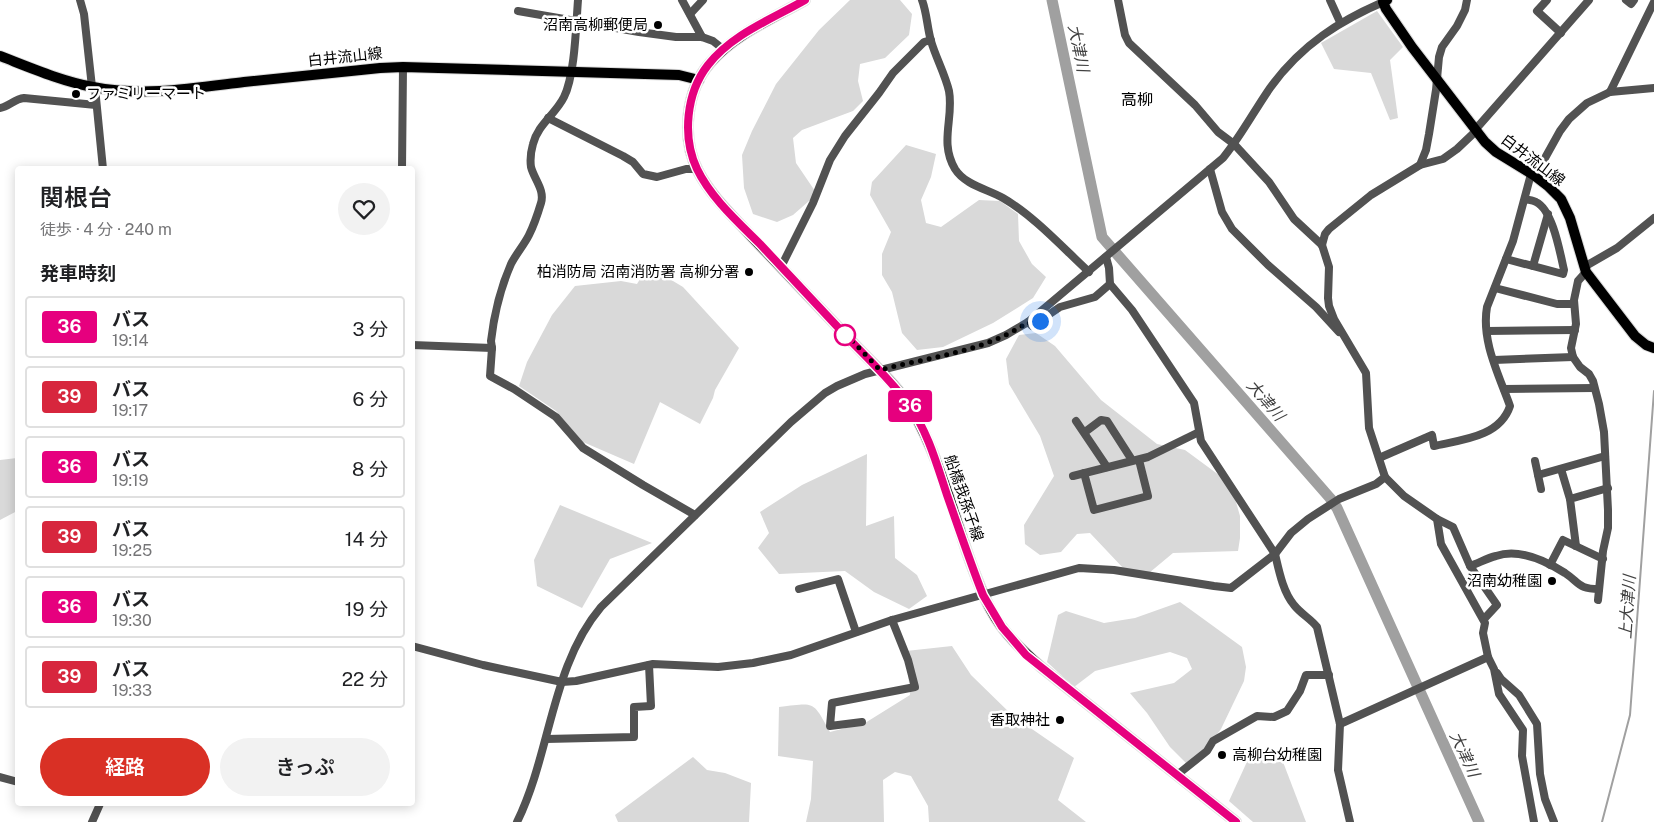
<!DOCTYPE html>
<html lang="ja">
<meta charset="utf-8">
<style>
body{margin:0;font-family:"Public Sans","Noto Sans JP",sans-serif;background:#f2f2f2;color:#202124;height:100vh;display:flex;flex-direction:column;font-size:19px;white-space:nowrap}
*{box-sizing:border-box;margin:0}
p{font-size:16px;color:#757577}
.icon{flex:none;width:28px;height:28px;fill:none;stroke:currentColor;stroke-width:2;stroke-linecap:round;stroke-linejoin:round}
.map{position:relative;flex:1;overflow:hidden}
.details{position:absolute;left:15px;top:166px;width:400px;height:640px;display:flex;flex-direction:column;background:#fff;border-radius:5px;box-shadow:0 2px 12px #0003}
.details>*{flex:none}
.badge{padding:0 10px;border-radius:4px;font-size:18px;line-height:32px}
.you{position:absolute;width:25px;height:25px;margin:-12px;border:4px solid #fff;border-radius:50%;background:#1a73e8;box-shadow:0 0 0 8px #1a73e833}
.map>.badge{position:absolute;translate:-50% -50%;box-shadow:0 0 0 2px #fff}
h2{padding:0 25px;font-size:19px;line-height:45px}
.round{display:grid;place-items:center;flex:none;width:52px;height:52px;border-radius:26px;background:#f2f2f2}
.summary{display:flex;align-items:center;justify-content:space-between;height:85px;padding:0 25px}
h1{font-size:24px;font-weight:600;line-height:38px}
.action{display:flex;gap:10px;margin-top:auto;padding:10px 25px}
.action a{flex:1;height:58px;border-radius:30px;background:#d93025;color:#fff;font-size:20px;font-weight:600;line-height:58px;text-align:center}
.action a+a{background:#f2f2f2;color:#202124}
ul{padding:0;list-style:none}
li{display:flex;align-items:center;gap:15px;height:62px;margin:0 10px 8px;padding:0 15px;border:2px solid #e0e0e0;border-radius:5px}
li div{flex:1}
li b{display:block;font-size:19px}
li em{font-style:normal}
li .badge{min-width:55px;font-weight:700;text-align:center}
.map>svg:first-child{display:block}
.green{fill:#d9d9d9}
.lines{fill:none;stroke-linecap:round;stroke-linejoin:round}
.stream{stroke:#a0a0a0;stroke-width:2}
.river{stroke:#a0a0a0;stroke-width:11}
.major-casing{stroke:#dbdbdb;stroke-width:12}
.minor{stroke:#525252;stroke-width:8}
.major{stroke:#000;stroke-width:10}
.line-casing{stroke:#fff;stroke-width:11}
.line{stroke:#e6007e;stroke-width:8}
.walk{stroke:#000;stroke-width:5;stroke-dasharray:0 9}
.poi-dot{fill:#000;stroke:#fff;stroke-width:2}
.stop-dot{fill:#fff;stroke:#e6007e;stroke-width:2.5}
.labels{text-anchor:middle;stroke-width:5;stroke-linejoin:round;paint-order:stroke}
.poi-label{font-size:15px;fill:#000;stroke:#fff;text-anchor:end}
.street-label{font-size:15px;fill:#000;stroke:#fff}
.water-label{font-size:16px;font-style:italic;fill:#414141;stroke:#fff}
.neighbourhood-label{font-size:16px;fill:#000;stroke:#fff}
</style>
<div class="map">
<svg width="1654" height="822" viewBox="0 0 1654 822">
<rect width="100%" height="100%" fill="#fff"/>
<g class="green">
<polygon points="850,0 900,0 912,14 909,35 885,58 860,64 858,81 863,101 853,111 802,130 793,138 796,163 817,194 793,215 777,222 753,214 744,188 742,155 752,131 776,84 819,30"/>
<polygon points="1377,11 1403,47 1390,60 1398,118 1390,120 1371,73 1334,69 1321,43"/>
<polygon points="906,145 936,154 931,177 921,200 926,223 941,227 979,200 1000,201 1018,214 1019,241 1032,264 1046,277 1033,298 993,323 943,347 917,350 902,333 892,292 882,275 882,254 891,232 870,195 872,182"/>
<polygon points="648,266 683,287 739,348 715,390 713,398 700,424 660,402 634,464 583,442 556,411 519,386 527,362 552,315 575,286 621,281 637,284"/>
<polygon points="1036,333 1055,346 1101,400 1157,444 1185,450 1223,478 1234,495 1240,516 1240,538 1238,551 1173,553 1149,573 1124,569 1090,533 1077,534 1061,552 1040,555 1025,544 1024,525 1054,476 1040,436 1009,384 1006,359 1019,335"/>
<polygon points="867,454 866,526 894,516 895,558 917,575 927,596 909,609 874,592 845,571 779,574 758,548 769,533 760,512 802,485"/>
<polygon points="17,458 17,511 0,520 0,460"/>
<polygon points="560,505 652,543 610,559 582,608 537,586 534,560"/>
<polygon points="1180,602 1242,647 1246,667 1244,681 1221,729 1205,750 1186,763 1170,747 1147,713 1130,693 1174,683 1192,669 1187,658 1170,652 1095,671 1074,687 1047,662 1058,615 1066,611 1104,623 1135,618"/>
<path d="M952,646L971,675L1013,716L1074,758L1058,800L1086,822H929L928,806L911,776L895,772L883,780L884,822H806L811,799L813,761L778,756L779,707C816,703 812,700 830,732L865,723L910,695L906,651Z"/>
<polygon points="1269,750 1283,762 1306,822 1253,822 1229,801 1251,753"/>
<polygon points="693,757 707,770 725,773 751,783 749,822 618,822 615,815"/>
</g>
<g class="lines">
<polyline class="stream" points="1602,822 1630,715 1654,391"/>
<polyline class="river" points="1052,0 1102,237 1330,498 1337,508 1479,822"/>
<g class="major-casing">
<g id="major">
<path d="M805,0C772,19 735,34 710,63C686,90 681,138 698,171C711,196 732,215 751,236C786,273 821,309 856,346C876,367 898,386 912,410C937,453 951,504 967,552C974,572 981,592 991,610C1003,633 1022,650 1041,667L1236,822"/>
<polyline points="1387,0 1383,2 1386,9 1412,47 1485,142 1496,152 1535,176 1548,186 1561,199 1570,218 1586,272 1635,336 1646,345 1654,348"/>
<path d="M0,56C31,68 61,81 93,87C143,97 195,88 244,82C290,77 335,73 380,68L403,67L679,75L699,80"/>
</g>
</g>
<g class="minor">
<polyline points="80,0 84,14 92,87"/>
<path d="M578,0C576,25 575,75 564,97C555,115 538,124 533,144C531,151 530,160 531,167C534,179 545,190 541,203C538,213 534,225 529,235C524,245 516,254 511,264C500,289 494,315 491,341L492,348L490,376L514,389L556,417L583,448L643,485L695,515"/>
<polyline points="682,0 702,37"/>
<path d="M922,0C927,13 927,27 931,41C936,58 945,74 949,91C954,118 939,142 955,169C965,185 987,189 1003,198C1034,216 1063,248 1089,272"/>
<polyline points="1330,0 1340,22"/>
<polyline points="1547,0 1537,11 1561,33"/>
<polyline points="1626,0 1631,4 1634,0"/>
<polyline points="518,11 639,32 676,37 702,37 713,41 723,49"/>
<polyline points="690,14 703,0"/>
<polyline points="95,88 103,169"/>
<polyline points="1610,92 1654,88"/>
<path d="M0,108C9,107 14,99 24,98L96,105"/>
<polyline points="548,118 623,156 633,162 643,174 657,177 686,169 697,169"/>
<polyline points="1475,130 1589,0"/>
<polyline points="1420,165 1443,159 1457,149 1476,131"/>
<polyline points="402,169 403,67"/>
<polyline points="1210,169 1222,212 1232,229 1268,265 1316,307 1339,332"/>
<polyline points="1535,176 1560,131 1569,119 1587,103 1610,92 1654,2"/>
<polyline points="1322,245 1325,234 1329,229 1371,195 1420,165 1426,150 1429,134 1436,90 1439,57 1442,47 1457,26 1465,10 1467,0"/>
<path d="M1106,257L1109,268L1110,284L1132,310L1194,403L1201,441L1275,554C1279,571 1283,592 1294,605C1301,614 1311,619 1317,627L1340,724L1338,770L1350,822"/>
<path d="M1506,259L1563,274L1564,270C1560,253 1553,210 1536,202C1533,200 1528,200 1525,199"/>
<polyline points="1533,266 1548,214"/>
<polyline points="781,267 813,203 830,160 845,136 879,93 893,73 924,42 931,40"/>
<polyline points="1584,267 1617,248 1654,218"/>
<polyline points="1586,272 1578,281 1574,300 1576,324 1571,348 1573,357 1580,367 1589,374 1593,381 1599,404 1604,432 1608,510 1608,528 1603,551 1598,600"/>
<polyline points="1495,288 1557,304 1574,304"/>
<polyline points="1028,322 1032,326 1060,307 1095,297 1110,284"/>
<polyline points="1487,331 1575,330"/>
<polyline points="412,345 492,348"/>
<polyline points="1494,360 1573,357"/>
<polyline points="1504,389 1594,388"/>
<polyline points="1076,421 1107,467"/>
<polyline points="1085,432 1101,420 1107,421 1132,460"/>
<path d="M1379,458L1432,435L1434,446C1461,440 1500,437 1510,406C1499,375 1481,341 1487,307L1513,241L1531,174"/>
<polyline points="1535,461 1541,489"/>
<polyline points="1561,469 1570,499"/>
<polyline points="1084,473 1094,510 1148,496 1139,460"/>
<polyline points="1538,475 1605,456"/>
<polyline points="1073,476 1148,457 1199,432"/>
<polyline points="1385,477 1404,496 1437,519 1441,544 1485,623 1483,633 1488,657 1494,669 1499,694 1523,730 1522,756 1534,822"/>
<polyline points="1437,519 1453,527 1470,566 1497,605 1484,619"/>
<polyline points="1576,546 1570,499 1608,488"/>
<polyline points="1550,565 1563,540 1603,559"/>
<path d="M1470,566C1479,563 1487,558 1496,556C1519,548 1546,561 1565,573C1580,583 1578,589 1599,589"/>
<polyline points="799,589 838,579 856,632"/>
<polyline points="412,646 483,665 562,682 576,681 653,664 718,667 753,663 791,655 892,620 1079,568 1114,570 1214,586 1231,588 1275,554 1291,533 1308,519 1339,499 1376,484 1385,477 1369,428 1366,373 1334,319 1329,306 1328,298 1329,267 1322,245 1294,219 1269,182 1234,144 1218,132 1195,105 1129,43 1125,35 1118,0"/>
<polyline points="1497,673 1501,679 1519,695 1537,724 1540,774 1545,799 1554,822"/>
<polyline points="862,722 830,726 832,703 915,687 908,660 892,620"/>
<polyline points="1340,724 1488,657"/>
<polyline points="546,739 634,737 634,707 651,706 649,665"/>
<polyline points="1177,775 1207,751 1213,741 1257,716 1274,717 1287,711 1300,691 1306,675 1329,675"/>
<polyline points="0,777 18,782"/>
<polyline points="92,822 100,804"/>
<path d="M517,822C551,753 551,666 601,607L791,422L825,393L837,386L865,374L988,343L1006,335L1028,322L1223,158C1241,136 1254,111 1270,88C1301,45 1340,20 1388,0"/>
</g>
<use href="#major" class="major"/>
</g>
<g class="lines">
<g class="line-casing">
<path id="line" d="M805,0C772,19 732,34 708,65C686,93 682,137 697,169C711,198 738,222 760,244C789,275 819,307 848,338C869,360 891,380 909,405C928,432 937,465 947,495C959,529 970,562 983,595L1002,627L1026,655L1041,667L1236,822"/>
</g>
<use href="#line" class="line"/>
<path class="walk" d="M845,335L840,328L880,370C929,357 985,352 1028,322L1032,326L1040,321"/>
</g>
<g class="poi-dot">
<circle cx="658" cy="25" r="5"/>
<circle cx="76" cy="94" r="5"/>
<circle cx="749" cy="272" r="5"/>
<circle cx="1552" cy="581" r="5"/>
<circle cx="1060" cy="720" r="5"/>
<circle cx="1222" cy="755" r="5"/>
</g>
<circle class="stop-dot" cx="845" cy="335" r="10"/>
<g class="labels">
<g class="poi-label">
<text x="648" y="30">沼南高柳郵便局</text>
<text x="86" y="99" text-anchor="start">ファミリーマート</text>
<text x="739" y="277">柏消防局 沼南消防署 高柳分署</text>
<text x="1542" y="586">沼南幼稚園</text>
<text x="1050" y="725">香取神社</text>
<text x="1232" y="760" text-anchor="start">高柳台幼稚園</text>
</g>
<g class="street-label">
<text transform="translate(345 57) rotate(-6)" y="5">白井流山線</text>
<text transform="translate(1533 160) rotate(37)" y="5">白井流山線</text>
<text transform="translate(964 498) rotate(71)" y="5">船橋我孫子線</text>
</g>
<g class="water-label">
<text transform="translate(1079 48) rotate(78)" y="6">大津川</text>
<text transform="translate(1266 400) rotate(49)" y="6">大津川</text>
<text transform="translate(1627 607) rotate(-86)" y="6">上大津川</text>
<text transform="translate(1465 754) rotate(65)" y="6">大津川</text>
</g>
<g class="neighbourhood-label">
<text x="1137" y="105">高柳</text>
</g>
</g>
</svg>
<div class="you" style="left:1040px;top:321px"></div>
<b class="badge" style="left:910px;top:406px;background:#e6007e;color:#fff">36</b>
<section class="details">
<div class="summary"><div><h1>関根台</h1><p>徒歩 · 4 分 · 240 m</p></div><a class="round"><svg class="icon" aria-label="heart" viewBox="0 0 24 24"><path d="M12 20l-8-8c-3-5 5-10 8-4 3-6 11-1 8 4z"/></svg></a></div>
<h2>発車時刻</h2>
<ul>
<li><span class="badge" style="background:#e6007e;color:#fff">36</span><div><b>バス</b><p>19:14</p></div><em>3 分</em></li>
<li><span class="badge" style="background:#d7263d;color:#fff">39</span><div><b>バス</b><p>19:17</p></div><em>6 分</em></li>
<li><span class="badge" style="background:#e6007e;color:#fff">36</span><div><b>バス</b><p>19:19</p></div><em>8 分</em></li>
<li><span class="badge" style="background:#d7263d;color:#fff">39</span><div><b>バス</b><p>19:25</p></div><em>14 分</em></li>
<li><span class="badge" style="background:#e6007e;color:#fff">36</span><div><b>バス</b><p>19:30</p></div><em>19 分</em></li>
<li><span class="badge" style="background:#d7263d;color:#fff">39</span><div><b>バス</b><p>19:33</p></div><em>22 分</em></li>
</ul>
<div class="action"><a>経路</a><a>きっぷ</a></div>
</section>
</div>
